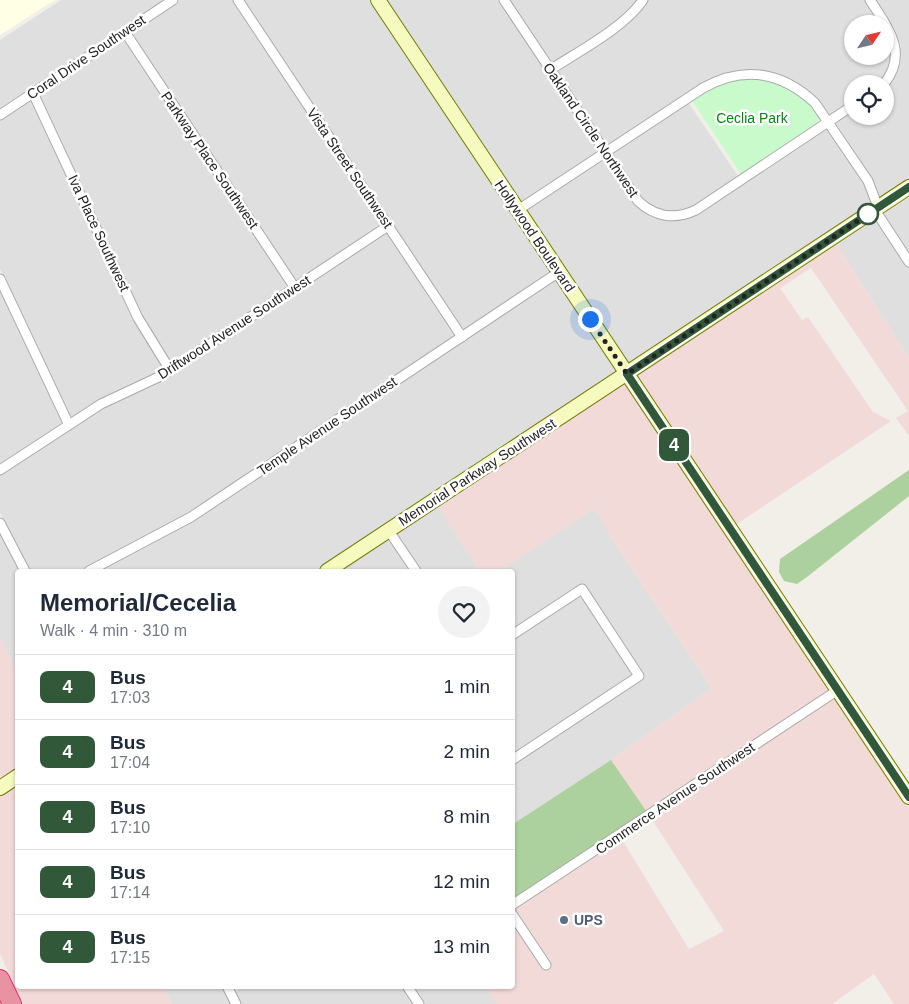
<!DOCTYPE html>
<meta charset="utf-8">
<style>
body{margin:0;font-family:Arial,sans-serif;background:#f2f2f3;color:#1f2937;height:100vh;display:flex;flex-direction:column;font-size:19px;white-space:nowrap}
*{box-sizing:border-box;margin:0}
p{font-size:16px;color:#747a83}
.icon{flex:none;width:28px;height:28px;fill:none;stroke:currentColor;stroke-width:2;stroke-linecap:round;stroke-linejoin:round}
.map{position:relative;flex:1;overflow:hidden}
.drawer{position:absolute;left:15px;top:569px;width:500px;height:420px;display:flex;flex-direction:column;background:#fff;border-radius:5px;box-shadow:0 1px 4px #0004}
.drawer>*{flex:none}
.badge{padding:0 10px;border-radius:8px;font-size:18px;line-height:32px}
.needle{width:32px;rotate:55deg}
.fabs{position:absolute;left:844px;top:15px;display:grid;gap:10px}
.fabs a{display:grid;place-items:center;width:50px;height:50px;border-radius:50%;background:#fff;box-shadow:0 1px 4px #0004;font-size:25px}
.you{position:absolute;width:25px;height:25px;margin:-12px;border:4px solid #fff;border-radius:50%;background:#1a73e8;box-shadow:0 0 0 8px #1a73e833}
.map>.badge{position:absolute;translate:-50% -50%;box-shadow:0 0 0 2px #fff}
.round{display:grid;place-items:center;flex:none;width:52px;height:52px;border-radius:26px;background:#f2f2f3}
.head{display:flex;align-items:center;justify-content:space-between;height:85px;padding:0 25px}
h1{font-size:24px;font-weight:800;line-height:38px}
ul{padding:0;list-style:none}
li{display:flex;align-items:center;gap:15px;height:65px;padding:0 25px;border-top:1px solid #e0e1e3}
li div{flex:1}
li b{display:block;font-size:19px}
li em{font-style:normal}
li .badge{min-width:55px;font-weight:700;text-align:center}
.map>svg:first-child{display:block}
.residential{fill:#e0dfdf}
.commercial{fill:#f2dad9}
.education{fill:#ffffe5}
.forest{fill:#add19e}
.park{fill:#c8facc}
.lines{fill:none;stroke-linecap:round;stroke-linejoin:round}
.street-casing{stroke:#a9a9a9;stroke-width:11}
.secondary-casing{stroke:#707d05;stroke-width:16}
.highway-casing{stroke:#dc2a67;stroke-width:20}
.street{stroke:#fff;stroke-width:9}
.secondary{stroke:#f7fabf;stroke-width:14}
.highway{stroke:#e892a2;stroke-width:18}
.line-casing{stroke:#fff;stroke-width:11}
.line{stroke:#32583a;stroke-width:8}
.walk{stroke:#222;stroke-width:5;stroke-dasharray:0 9}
.stop-dot{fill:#fff;stroke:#32583a;stroke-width:2.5}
.service-dot{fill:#5c6f8a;stroke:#fff;stroke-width:2}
.labels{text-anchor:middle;stroke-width:5;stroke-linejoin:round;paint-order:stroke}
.street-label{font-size:14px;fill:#222;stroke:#fff}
.park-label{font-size:14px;fill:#0c8416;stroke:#fff}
.service-label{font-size:14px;font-weight:bold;fill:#4e5e75;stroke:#fff;text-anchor:start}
</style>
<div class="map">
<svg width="909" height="1004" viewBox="0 0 909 1004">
<rect width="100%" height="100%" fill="#f2efe9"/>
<g class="residential">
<polygon points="61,0 166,0 0,110 0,40"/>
<polygon points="180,0 233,0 382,225 296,282 131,33"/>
<polygon points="244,0 373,0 554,271 464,331"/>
<polygon points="384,0 498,0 599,152 519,204"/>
<polygon points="509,0 639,0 630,11 613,24 552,65"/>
<polygon points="648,0 865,0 881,24 852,24 852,56 885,56 885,30 893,48 892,62 883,80 878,84 852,84 852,101 830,116 819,100 808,90 788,78 774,73 749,70 721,75 701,85 606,147 556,71 618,30 635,17"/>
<polygon points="876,0 909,0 909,182 881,201 872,179 835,122 852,111 852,116 885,116 885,88 897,72 901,62 901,46 895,29"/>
<polygon points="123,38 289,287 172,365 142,316 38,94"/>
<polygon points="31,99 134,320 165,369 152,376 112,394 71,419 0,269 0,119"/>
<polygon points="688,102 738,176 740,176 694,207 679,212 665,212 653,207 641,199 611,153"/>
<polygon points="827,127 865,184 873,206 629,368 524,211 603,158 634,204 640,209 657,218 679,220 694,215"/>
<polygon points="909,191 909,254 880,210"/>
<polygon points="873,215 909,269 909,358 834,241"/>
<polygon points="386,231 456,336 169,525 80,571 30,571 0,513 0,474 103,407 165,378"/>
<polygon points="558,278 621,373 321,571 97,571 173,532"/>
<polygon points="0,289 63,423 0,465"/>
<polygon points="436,504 480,571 421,571 395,531"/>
<polygon points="594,508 622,554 712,688 611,760 513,824 513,765 641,680 585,586 513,630 512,571 499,571"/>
<polygon points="0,532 20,571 18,571 17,675 0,637"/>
<polygon points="387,536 410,571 334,571"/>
<polygon points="580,595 633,676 513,756 513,639"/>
<polygon points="163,986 223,986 231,1004 172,1004"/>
<polygon points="244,986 402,986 414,1004 241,1004 235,992"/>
<polygon points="413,986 485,986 497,1004 425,1004"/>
</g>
<g class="commercial">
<polygon points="834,241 909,358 909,436 896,418 908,411 811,268 780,288 802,320 808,317 873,412 891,421 734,526 633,375"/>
<polygon points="626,380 832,689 647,812 611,760 712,688 622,554 594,509 499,571 480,571 436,504"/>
<polygon points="0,637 18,675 17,772 0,783"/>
<polygon points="836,695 909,805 909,1004 894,1004 874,974 832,1004 497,1004 485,986 512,986 513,922 544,970 552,966 514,909 621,838 689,949 724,931 651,818"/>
<polygon points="17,781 18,986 163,986 172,1004 23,1004 0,954 0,793"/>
</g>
<polygon class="education" points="0,0 55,0 0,35"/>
<g class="forest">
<polygon points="909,470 909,496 807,577 797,584 784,581 779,572 780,559"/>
<polygon points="611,760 647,812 513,901 513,824"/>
</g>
<polygon class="park" points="747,77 778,82 808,99 822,116 818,122 741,174 691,99 718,83"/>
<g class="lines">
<g class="street-casing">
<g id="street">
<polyline points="238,0 462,337"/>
<path d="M504,0L638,201C655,217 675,220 696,210L852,106"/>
<path d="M870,0C888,28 909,53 884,84"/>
<polyline points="125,32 295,288"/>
<path d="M550,70C579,51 624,28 643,0"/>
<polyline points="33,93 138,318 170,370"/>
<polyline points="0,115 173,0"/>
<path d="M518,210L703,88C744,65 782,72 815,103L868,181L878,207"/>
<polyline points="875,210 909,262"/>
<polyline points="0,279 69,425"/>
<polyline points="0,470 101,404 163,375 388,226"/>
<polyline points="0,523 25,571"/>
<polyline points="389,531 416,571"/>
<polyline points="89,571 191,517 559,272"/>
<polyline points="512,635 582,589 639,676 512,760"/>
<polyline points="512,905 838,690"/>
<polyline points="512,914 546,965"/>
<polyline points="227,986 236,1004"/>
<polyline points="407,986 419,1004"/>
</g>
</g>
<g class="secondary-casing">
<g id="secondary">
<polyline points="378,0 909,797"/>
<polyline points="327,571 909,187"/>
<polyline points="0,788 18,776"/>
</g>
</g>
<g class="highway-casing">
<polyline id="highway" points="0,979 12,1004"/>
</g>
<use href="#street" class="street"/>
<use href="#secondary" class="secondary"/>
<use href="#highway" class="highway"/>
</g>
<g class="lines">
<g class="line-casing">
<polyline id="line" points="909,187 627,374 909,797"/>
</g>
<use href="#line" class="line"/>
<polyline class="walk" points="590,319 627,374 868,214"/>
</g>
<circle class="stop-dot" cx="868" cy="214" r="10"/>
<circle class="service-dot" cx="564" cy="920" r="5"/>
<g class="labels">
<g class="street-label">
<text transform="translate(86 57) rotate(-34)" y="5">Coral Drive Southwest</text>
<text transform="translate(591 130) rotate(56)" y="5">Oakland Circle Northwest</text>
<text transform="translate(210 160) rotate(56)" y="5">Parkway Place Southwest</text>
<text transform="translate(350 168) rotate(56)" y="5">Vista Street Southwest</text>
<text transform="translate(99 233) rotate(65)" y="5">Iva Place Southwest</text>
<text transform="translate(535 236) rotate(56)" y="5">Hollywood Boulevard</text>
<text transform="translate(234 327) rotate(-33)" y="5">Driftwood Avenue Southwest</text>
<text transform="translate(327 426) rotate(-34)" y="5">Temple Avenue Southwest</text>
<text transform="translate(477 472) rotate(-33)" y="5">Memorial Parkway Southwest</text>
<text transform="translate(675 798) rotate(-34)" y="5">Commerce Avenue Southwest</text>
</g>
<g class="park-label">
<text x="752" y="123">Ceclia Park</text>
</g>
<g class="service-label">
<text x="574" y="925">UPS</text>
</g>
</g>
</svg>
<div class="fabs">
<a><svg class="needle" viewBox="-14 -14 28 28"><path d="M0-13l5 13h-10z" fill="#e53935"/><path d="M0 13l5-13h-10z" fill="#747a83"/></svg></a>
<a><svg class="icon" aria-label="locate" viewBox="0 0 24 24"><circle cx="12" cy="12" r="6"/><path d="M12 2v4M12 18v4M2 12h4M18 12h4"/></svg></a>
</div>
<div class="you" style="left:590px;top:319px"></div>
<b class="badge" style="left:674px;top:445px;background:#32583a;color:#fff">4</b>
<section class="drawer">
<div class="head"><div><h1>Memorial/Cecelia</h1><p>Walk · 4 min · 310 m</p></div><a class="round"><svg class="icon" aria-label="heart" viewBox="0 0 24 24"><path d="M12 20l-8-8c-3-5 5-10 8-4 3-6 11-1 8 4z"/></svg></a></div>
<ul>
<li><span class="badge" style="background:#32583a;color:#fff">4</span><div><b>Bus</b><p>17:03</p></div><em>1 min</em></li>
<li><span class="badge" style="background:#32583a;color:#fff">4</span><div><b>Bus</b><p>17:04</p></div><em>2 min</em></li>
<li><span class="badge" style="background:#32583a;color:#fff">4</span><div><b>Bus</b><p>17:10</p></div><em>8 min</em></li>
<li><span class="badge" style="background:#32583a;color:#fff">4</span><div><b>Bus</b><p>17:14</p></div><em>12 min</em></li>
<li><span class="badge" style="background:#32583a;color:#fff">4</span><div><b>Bus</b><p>17:15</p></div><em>13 min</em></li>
</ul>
</section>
</div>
